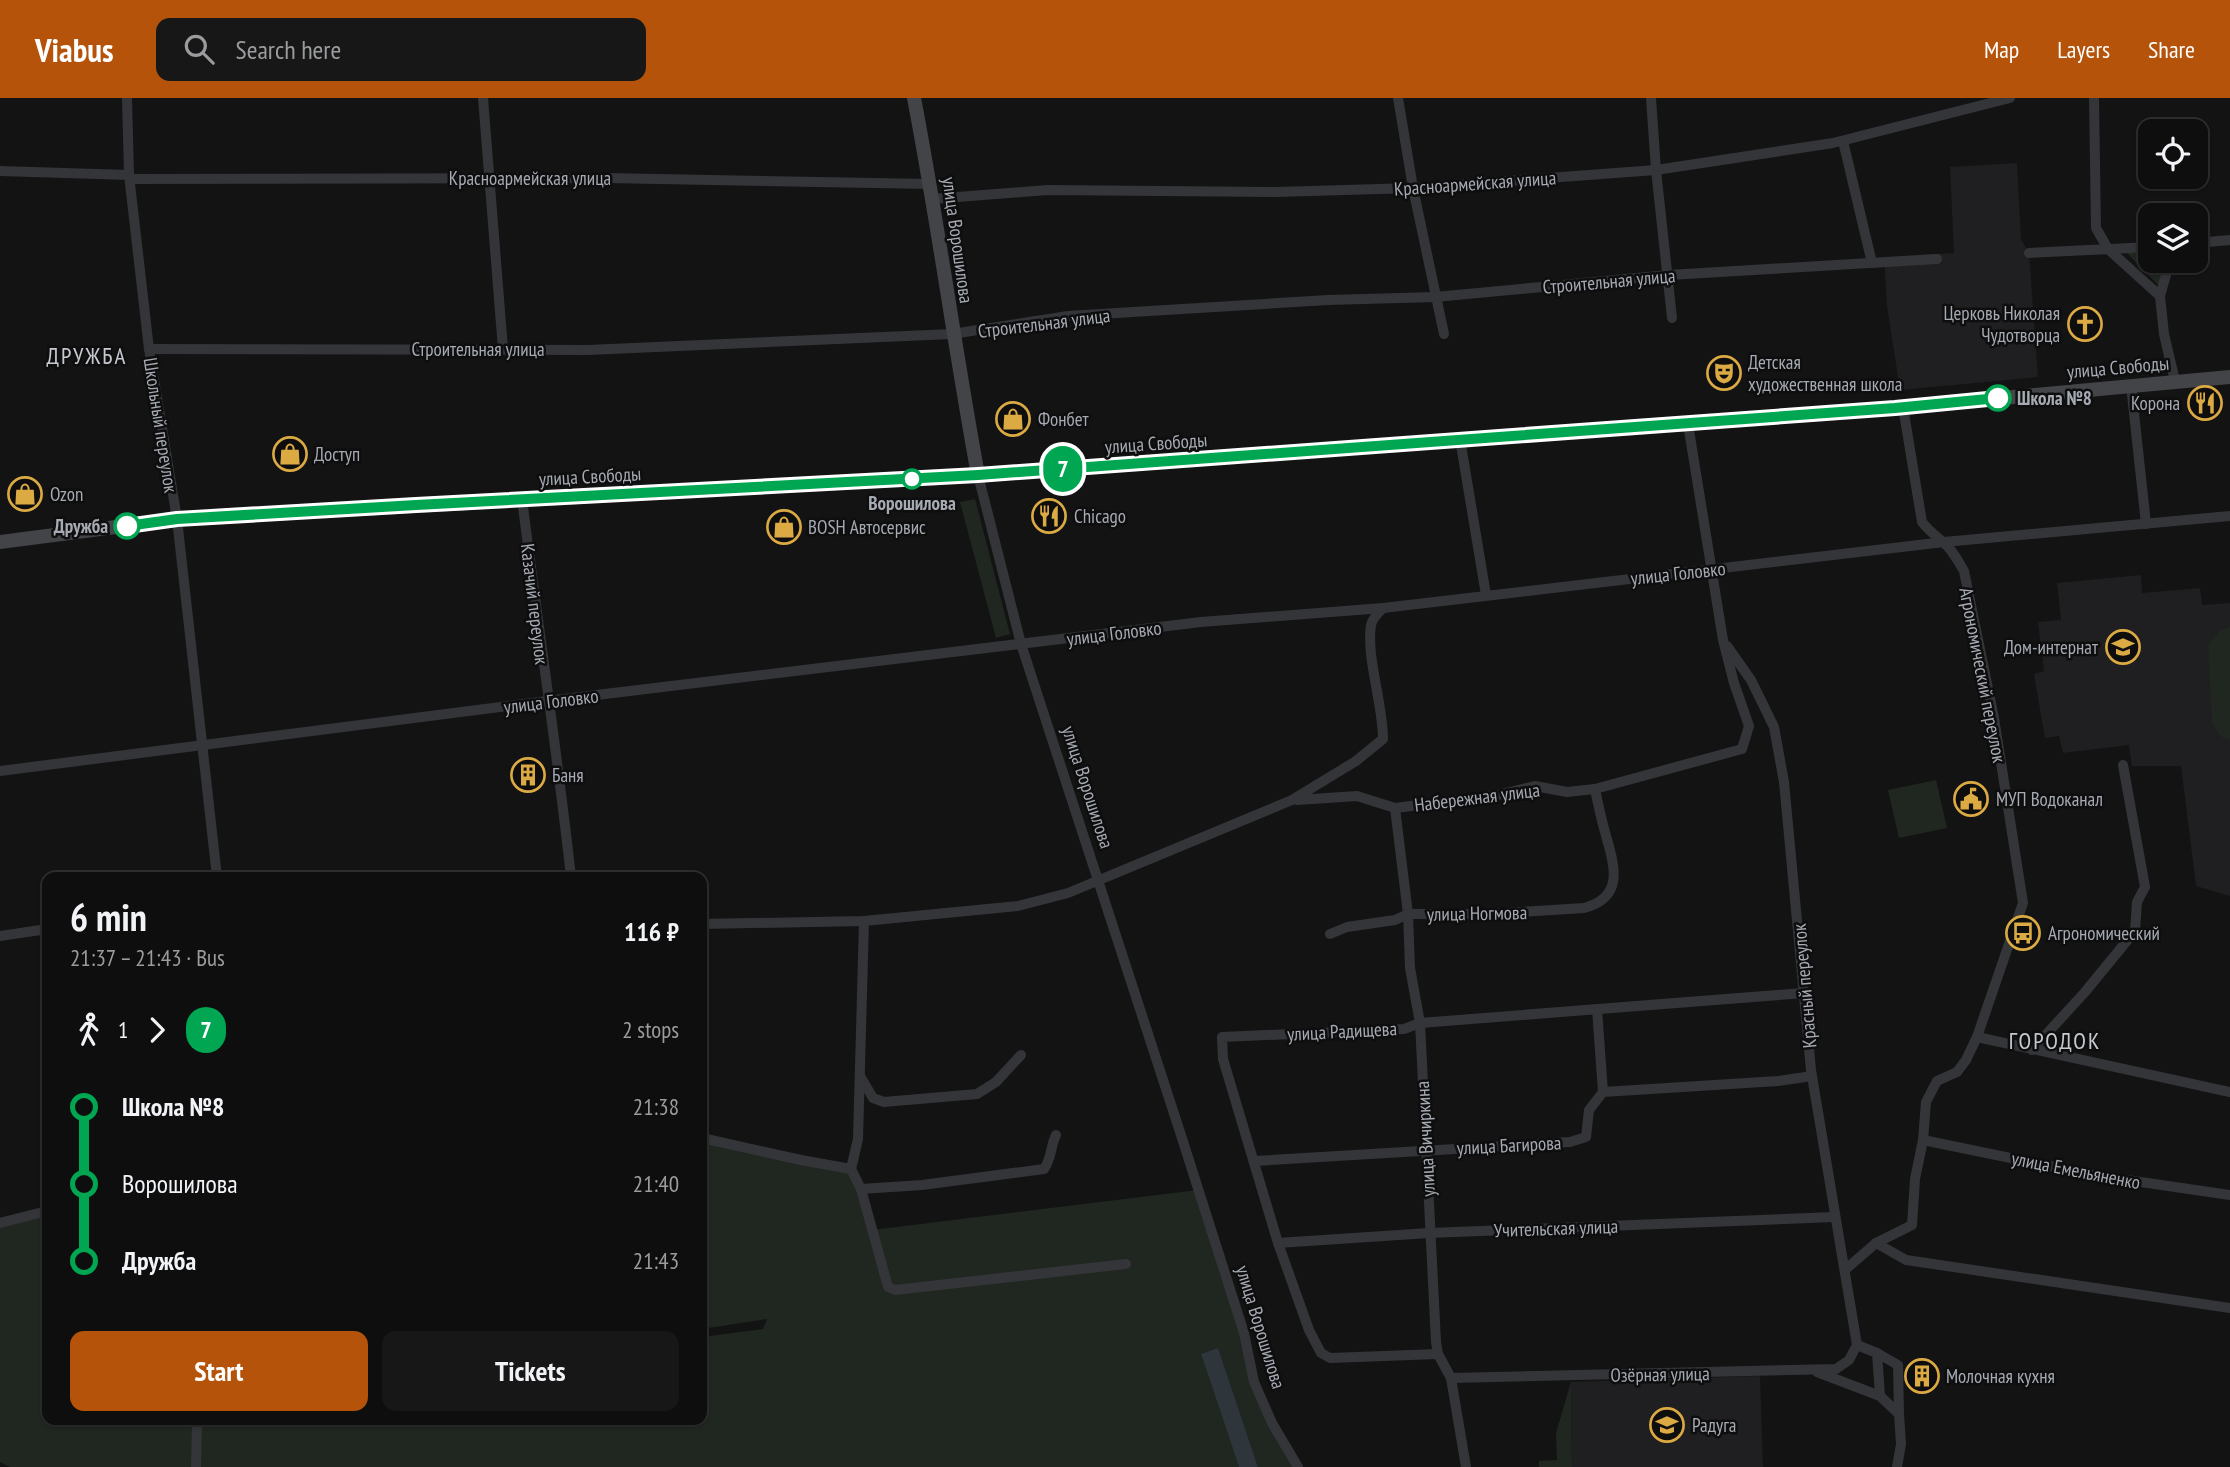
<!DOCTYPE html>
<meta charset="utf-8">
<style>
body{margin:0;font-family:"PT Sans Narrow",sans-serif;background:#171718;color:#f1f3f6;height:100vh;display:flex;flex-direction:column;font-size:26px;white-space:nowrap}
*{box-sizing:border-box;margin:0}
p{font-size:23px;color:#9b9c9e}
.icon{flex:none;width:38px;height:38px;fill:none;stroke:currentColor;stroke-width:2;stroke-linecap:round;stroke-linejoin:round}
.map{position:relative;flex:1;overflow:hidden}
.panel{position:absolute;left:42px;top:774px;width:665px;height:553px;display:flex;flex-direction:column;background:#0e0e0f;border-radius:14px;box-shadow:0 2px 5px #0004,0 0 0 2px #2e2e2f}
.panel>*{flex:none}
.badge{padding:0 14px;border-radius:23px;font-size:24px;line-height:46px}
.buttons{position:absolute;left:2138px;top:21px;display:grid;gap:14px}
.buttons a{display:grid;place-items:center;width:70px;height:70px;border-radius:14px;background:#0e0e0f;box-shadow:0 2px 5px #0004,0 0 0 2px #2e2e2f;font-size:35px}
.map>.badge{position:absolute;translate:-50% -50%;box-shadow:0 0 0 4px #fff}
.legs{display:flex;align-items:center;gap:10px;height:77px;padding:0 28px;font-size:23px}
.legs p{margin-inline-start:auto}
.headline{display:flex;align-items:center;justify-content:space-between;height:119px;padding:0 28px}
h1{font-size:38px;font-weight:800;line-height:52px}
.cta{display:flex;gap:14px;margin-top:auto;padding:14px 28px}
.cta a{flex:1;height:80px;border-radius:14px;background:#b45309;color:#fff;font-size:28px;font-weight:800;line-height:80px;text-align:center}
.cta a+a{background:#171718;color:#f1f3f6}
ul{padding:0 28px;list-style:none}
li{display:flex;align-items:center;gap:24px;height:77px;font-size:26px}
li i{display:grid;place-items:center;width:10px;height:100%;margin:0 9px;background:currentColor}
li i::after{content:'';width:18px;height:18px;margin:-9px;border:5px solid;border-radius:50%;background:#0e0e0f}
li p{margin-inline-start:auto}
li:first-child i{background:linear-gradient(#0000 50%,currentColor 0)}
li:last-child i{background:linear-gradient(currentColor 50%,#0000 0)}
header{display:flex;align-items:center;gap:42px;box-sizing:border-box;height:98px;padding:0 35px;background:#b45309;color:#fff}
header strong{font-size:33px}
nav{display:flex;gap:38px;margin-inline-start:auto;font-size:24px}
.search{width:490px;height:63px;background:#171718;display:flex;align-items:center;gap:18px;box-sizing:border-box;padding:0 24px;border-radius:14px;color:#9b9c9e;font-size:26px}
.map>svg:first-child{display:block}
.built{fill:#1f1f21}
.green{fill:#202620}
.water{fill:#2e353b}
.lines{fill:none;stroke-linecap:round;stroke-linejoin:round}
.street{stroke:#343539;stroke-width:10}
.secondary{stroke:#424448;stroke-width:14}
.line-1-casing{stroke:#fff;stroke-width:16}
.line-1{stroke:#00a651;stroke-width:10}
.stop-1-dot{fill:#fff;stroke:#00a651;stroke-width:3.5}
.labels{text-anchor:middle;stroke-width:5;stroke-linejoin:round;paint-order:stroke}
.street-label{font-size:19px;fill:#a6aab3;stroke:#0e0e0f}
.poi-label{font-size:19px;fill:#a6aab3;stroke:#0e0e0f;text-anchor:start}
.stop-label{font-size:19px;font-weight:bold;fill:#a6aab3;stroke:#0e0e0f;text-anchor:start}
.quarter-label{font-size:23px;letter-spacing:2px;fill:#c6c9d0;stroke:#0e0e0f}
</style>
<header>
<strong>Viabus</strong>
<div class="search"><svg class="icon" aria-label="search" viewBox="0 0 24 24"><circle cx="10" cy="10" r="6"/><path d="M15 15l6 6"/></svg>Search here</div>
<nav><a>Map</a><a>Layers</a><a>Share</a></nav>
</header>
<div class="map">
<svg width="2230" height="1369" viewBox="0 0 2230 1369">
<rect width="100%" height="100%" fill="#131314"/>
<g class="built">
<polygon points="2017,65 2021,141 2029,155 2038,279 1900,292 1887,208 1884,159 1954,155 1950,69"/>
<polygon points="2141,477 2142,495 2200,490 2202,507 2230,505 2230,798 2196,788 2181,668 2132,668 2129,647 2063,655 2059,638 2045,640 2034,576 2044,573 2038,524 2061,522 2057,485"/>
<polygon points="1760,1278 1763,1369 1572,1369 1571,1284"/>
</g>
<g class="green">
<polygon points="2151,154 2151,163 2166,163 2159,188 2127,155"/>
<polygon points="975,401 1010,536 996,540 960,404"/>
<polygon points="2230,529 2230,642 2223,640 2212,626 2208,547 2220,532"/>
<polygon points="1936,682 1947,730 1899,740 1888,692"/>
<polygon points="702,1040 851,1071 872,1132 1198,1092 1254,1284 1298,1369 1258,1369 1218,1251 1201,1256 1239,1369 10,1369 0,1364 0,1125 47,1113 47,1321 702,1321 702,1239 763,1231 767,1221 702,1231"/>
<polygon points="1571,1284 1572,1369 1539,1369 1539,1363 1557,1362 1556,1335"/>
</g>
<polygon class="water" points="1218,1250 1258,1369 1239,1369 1201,1256"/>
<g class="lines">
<g class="street">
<polyline points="127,0 129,77 149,251 177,421 217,779"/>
<polyline points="483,0 503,251"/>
<polyline points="1398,0 1413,90 1444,236"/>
<polyline points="1651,0 1656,72 1672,220"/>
<polyline points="2094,0 2096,130 2108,151 2160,198 2164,236 2175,283"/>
<polyline points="1843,43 1872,165"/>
<polyline points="0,73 129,77"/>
<polyline points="130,81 606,80 930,86"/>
<polyline points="932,101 1048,92 1277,94 1413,90 1656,72 1833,45 2010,0"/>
<polyline points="2196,145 2230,142"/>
<polyline points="2029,155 2151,149"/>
<polyline points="2160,198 2170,163"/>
<polyline points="149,251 588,252 952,236 1068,218 1328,202 1435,199 1669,177 1937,161"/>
<polyline points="2131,287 2146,426"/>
<polyline points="1460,341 1486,497"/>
<polyline points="978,377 1021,546 1180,1034 1244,1235 1254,1284 1272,1325 1298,1369"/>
<path d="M522,401C538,527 557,652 571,779"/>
<polyline points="1727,548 1751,582 1774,629 1784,684 1811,972 1857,1247"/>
<polyline points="0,673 547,603 1201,524 1383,510 1944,444 2230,418"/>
<polyline points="1297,702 1357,698 1395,710 1498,697 1535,688 1567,694 1595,691 1742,651 1749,628 1734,585 1723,542 1688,326"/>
<polyline points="1395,710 1408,816 1410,870 1420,925 1436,1244 1438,1256 1451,1280 1466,1369"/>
<path d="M702,826L864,823L1018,808L1068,795L1292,702L1356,663L1383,641C1383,606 1366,559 1371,527C1372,521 1378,515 1383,510"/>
<path d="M1330,836L1347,829L1395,822L1408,816H1489L1584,810C1627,799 1613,764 1605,734C1601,720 1598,706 1595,691"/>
<polyline points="0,838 47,831"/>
<polyline points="1597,911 1603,994"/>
<polyline points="1977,939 2230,994"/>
<polyline points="2032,952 2085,894 2135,833 2137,804 2145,789 2123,667"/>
<polyline points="860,978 873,1000 884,1004 977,996 996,984 1021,957"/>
<polyline points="702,1040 801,1062 851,1071 858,1041 864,823"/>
<polyline points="1923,1042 2093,1077 2230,1097"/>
<polyline points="1254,1063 1570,1044 1586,1039 1589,1012 1603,994 1778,983 1812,978"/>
<polyline points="851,1071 861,1091 888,1189 895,1192 1126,1166"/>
<path d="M861,1091L922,1087L1044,1071C1052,1060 1050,1049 1056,1037"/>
<polyline points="0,1125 47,1113"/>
<polyline points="1278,1145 1429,1135 1834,1119"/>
<polyline points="1876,1145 1906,1162 2230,1210"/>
<path d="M1846,1171L1876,1145L1912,1127L1915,1081L1923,1042L1926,1004L1937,983L1957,974L1966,962L1977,939L2023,805L1994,620L1964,473C1958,463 1953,452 1943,444C1935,437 1929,433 1922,424L1903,309"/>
<polyline points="1857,1247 1877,1255 1880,1298"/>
<polyline points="1877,1255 1898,1267 1899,1316"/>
<polyline points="1438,1256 1330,1260 1321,1255 1309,1232 1278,1145 1223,961 1222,939 1404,931 1420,925 1804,895"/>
<polyline points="1817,1274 1880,1298 1899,1316 1901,1346 1897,1369"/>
<polyline points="1451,1280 1836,1271 1849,1262 1857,1247"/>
<polyline points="196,1369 197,1321"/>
</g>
<g class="secondary">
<path d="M914,0C938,125 955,252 978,377"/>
<polyline points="0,444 177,421 978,377 1895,310 2230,279"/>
</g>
</g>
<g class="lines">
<g class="line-1-casing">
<polyline id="line-1" points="127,428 177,421 416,407 978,377 1895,310 1998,300"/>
</g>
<use href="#line-1" class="line-1"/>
</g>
<defs>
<g id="church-ring" transform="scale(1.75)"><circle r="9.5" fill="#0e0e0f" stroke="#dcaa43" stroke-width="1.5"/><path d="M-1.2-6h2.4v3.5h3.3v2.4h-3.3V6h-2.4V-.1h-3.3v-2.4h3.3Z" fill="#dcaa43"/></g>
<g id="theatre-ring" transform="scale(1.75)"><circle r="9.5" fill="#0e0e0f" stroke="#dcaa43" stroke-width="1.5"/><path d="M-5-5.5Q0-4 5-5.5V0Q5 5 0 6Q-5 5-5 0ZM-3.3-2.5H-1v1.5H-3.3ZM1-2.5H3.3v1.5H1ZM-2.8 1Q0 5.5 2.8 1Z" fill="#dcaa43"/></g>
<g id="restaurant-ring" transform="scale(1.75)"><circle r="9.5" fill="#0e0e0f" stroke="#dcaa43" stroke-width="1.5"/><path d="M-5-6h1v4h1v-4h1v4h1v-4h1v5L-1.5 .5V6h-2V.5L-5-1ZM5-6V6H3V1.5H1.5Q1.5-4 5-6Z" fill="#dcaa43"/></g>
<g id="shop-ring" transform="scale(1.75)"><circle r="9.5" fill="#0e0e0f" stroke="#dcaa43" stroke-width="1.5"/><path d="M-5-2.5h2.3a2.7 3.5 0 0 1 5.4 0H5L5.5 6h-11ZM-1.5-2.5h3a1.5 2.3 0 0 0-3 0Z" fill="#dcaa43"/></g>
<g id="school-ring" transform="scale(1.75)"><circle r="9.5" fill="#0e0e0f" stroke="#dcaa43" stroke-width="1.5"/><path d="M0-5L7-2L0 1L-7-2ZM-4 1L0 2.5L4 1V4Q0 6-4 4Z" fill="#dcaa43"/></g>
<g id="building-ring" transform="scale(1.75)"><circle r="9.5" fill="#0e0e0f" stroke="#dcaa43" stroke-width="1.5"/><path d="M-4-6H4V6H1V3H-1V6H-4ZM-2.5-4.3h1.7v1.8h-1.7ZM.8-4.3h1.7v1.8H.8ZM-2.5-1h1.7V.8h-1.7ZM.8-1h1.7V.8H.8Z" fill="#dcaa43"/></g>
<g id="civic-ring" transform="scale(1.75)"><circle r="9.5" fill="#0e0e0f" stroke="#dcaa43" stroke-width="1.5"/><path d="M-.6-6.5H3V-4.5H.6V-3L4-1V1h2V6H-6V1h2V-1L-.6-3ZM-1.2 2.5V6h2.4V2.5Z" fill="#dcaa43"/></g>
<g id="bus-ring" transform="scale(1.75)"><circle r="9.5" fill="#0e0e0f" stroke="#dcaa43" stroke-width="1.5"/><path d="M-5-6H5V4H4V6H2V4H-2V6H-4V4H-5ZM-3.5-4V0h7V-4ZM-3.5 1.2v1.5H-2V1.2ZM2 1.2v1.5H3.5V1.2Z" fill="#dcaa43"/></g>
</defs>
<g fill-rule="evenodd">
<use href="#church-ring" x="2085" y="226"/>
<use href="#theatre-ring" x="1724" y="275"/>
<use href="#restaurant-ring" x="2205" y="305"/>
<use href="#shop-ring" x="1013" y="321"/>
<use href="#shop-ring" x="290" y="356"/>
<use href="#shop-ring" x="25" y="396"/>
<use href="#restaurant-ring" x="1049" y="418"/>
<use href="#shop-ring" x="784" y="429"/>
<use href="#school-ring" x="2123" y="549"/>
<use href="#building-ring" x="528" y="677"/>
<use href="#civic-ring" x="1971" y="701"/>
<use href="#bus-ring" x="2023" y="835"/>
<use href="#building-ring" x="1922" y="1278"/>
<use href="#school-ring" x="1667" y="1327"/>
</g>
<g class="stop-1-dot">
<circle cx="1998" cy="300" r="12"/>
<circle cx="912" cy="381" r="9"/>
<circle cx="127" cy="428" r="12"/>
</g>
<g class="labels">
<g class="street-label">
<text x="530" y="87">Красноармейская улица</text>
<text transform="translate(1475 85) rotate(-4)" y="7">Красноармейская улица</text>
<text transform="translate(958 142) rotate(82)" y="7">улица Ворошилова</text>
<text transform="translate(1609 183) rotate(-5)" y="7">Строительная улица</text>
<text transform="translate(1044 225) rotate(-7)" y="7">Строительная улица</text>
<text x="478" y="258">Строительная улица</text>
<text transform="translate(2118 269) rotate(-5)" y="7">улица Свободы</text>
<text transform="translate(161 327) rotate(81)" y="7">Школьный переулок</text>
<text transform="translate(1156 345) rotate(-4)" y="7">улица Свободы</text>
<text transform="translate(590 378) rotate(-3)" y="7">улица Свободы</text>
<text transform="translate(1678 475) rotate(-6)" y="7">улица Головко</text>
<text transform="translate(535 506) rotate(83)" y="7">Казачий переулок</text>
<text transform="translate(1114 535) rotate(-7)" y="7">улица Головко</text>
<text transform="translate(1983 577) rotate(79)" y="7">Агрономический переулок</text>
<text transform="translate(551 603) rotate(-7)" y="7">улица Головко</text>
<text transform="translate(1088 689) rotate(72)" y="7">улица Ворошилова</text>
<text transform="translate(1477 699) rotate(-7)" y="7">Набережная улица</text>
<text transform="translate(1477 815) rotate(-1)" y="7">улица Ногмова</text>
<text transform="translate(1804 888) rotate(-95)" y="7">Красный переулок</text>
<text transform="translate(1342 933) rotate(-3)" y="7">улица Радищева</text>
<text transform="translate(1425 1041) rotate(-93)" y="7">улица Вичиркина</text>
<text transform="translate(1509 1047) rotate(-3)" y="7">улица Багирова</text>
<text transform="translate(2076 1072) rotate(11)" y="7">улица Емельяненко</text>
<text transform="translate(1556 1130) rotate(-2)" y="7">Учительская улица</text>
<text transform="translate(1261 1229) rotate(73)" y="7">улица Ворошилова</text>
<text transform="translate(1660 1276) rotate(-1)" y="7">Озёрная улица</text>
</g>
<g class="poi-label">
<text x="2060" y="222" text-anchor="end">Церковь Николая<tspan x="2060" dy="22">Чудотворца</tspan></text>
<text x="1748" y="271">Детская<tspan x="1748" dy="22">художественная школа</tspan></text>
<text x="2180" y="312" text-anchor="end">Корона</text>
<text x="1038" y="328">Фонбет</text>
<text x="314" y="363">Доступ</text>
<text x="50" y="403">Ozon</text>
<text x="1074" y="425">Chicago</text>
<text x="808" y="436">BOSH Автосервис</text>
<text x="2098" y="556" text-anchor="end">Дом-интернат</text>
<text x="552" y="684">Баня</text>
<text x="1996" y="708">МУП Водоканал</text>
<text x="2048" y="842">Агрономический</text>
<text x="1946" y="1285">Молочная кухня</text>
<text x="1692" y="1334">Радуга</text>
</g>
<g class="stop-label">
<text x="2017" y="307">Школа №8</text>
<text x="912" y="412" text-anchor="middle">Ворошилова</text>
<text x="108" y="435" text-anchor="end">Дружба</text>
</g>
<g class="quarter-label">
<text x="87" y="266">ДРУЖБА</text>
<text x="2055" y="951">ГОРОДОК</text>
</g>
</g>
</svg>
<div class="buttons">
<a><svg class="icon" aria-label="locate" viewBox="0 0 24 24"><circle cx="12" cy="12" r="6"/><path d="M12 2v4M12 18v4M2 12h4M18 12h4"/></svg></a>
<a><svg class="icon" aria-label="layers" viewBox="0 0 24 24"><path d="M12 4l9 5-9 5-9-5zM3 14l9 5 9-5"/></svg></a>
</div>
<b class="badge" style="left:1063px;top:371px;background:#00a651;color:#fff">7</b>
<section class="panel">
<div class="headline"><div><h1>6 min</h1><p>21:37 – 21:43 · Bus</p></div><b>116 ₽</b></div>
<div class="legs"><svg class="icon" aria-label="walk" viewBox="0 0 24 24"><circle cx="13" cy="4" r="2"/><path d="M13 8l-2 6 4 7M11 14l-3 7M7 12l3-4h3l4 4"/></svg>1<svg class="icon" aria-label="forward" viewBox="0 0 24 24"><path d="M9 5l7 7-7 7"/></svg><b class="badge" style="background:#00a651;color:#fff">7</b><p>2 stops</p></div>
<ul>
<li><i style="color:#00a651"></i><b>Школа №8</b><p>21:38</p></li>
<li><i style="color:#00a651"></i><span>Ворошилова</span><p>21:40</p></li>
<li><i style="color:#00a651"></i><b>Дружба</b><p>21:43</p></li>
</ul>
<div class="cta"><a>Start</a><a>Tickets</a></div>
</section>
</div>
